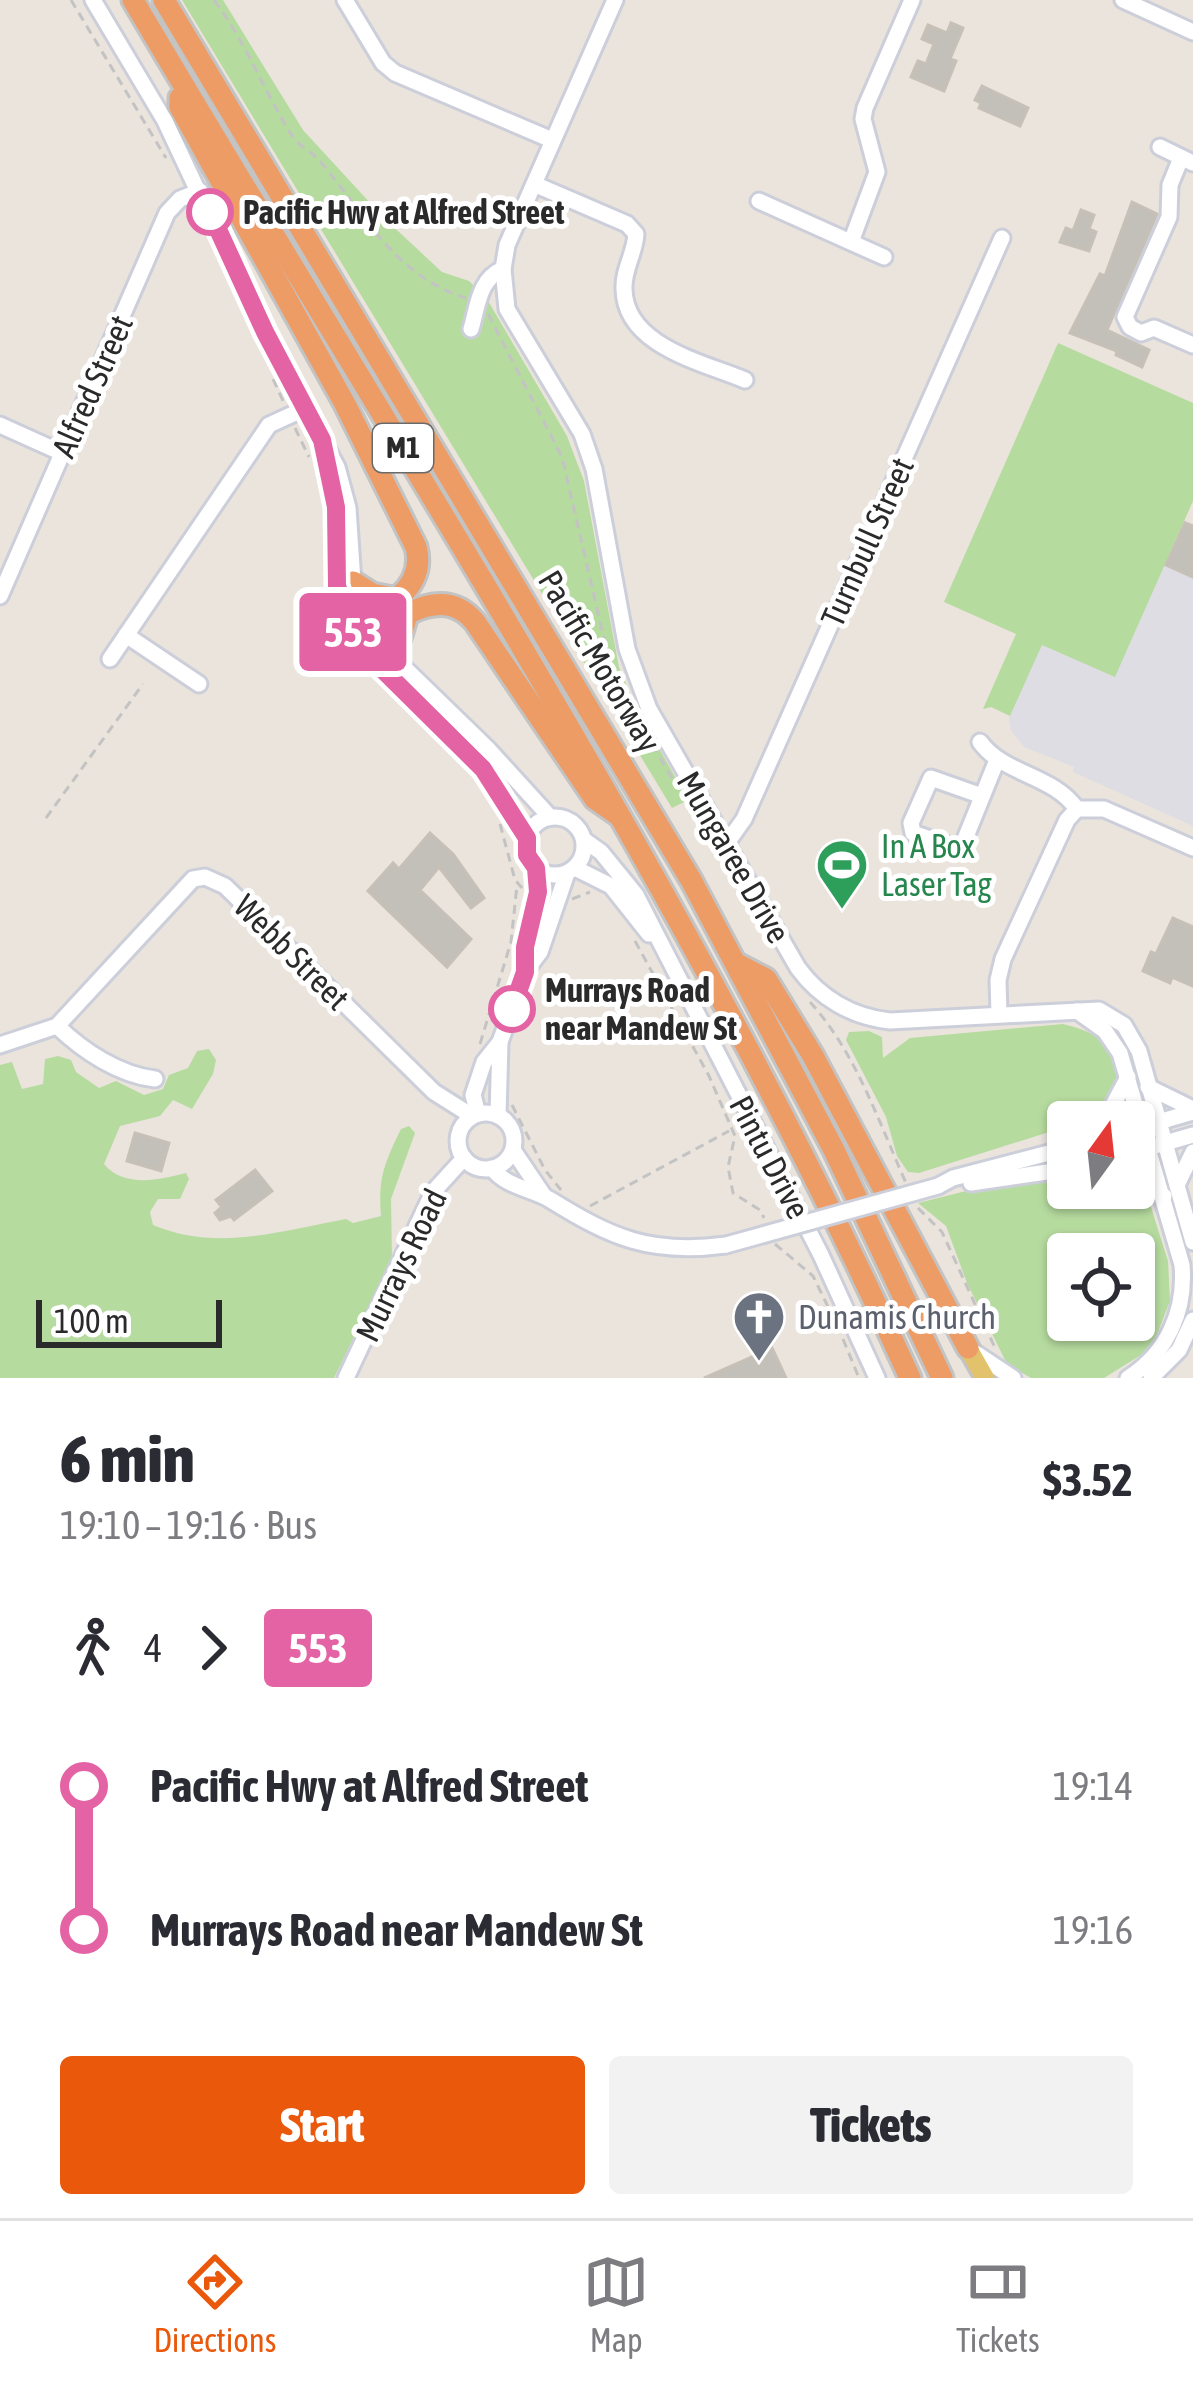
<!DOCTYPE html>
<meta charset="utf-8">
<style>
body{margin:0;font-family:"Asap Condensed",sans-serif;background:#f2f2f3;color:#2b2b33;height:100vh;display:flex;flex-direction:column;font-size:45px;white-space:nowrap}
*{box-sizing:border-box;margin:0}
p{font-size:39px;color:#7c7c81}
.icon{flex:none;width:66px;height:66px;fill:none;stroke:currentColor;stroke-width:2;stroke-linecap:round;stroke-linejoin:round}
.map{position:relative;height:1378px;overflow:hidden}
.panel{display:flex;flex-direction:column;background:#fff;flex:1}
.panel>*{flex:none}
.badge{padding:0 24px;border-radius:9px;font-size:42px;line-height:78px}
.needle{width:78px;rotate:15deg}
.fabs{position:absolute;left:1047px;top:1101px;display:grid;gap:24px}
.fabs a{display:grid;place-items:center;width:108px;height:108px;border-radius:12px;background:#fff;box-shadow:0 3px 9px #0004;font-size:60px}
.scale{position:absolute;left:36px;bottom:30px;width:186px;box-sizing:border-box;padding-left:12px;border:6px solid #2a2a2a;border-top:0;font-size:33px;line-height:42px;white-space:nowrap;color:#2a2a2a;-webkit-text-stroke:9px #fff;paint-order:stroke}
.map>.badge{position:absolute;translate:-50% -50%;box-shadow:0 0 0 6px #fff}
.legs{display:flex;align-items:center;gap:18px;height:132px;padding:0 60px;font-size:39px}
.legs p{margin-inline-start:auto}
.headline{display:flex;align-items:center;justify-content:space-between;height:204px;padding:0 60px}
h1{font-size:66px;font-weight:800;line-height:90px}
.button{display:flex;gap:24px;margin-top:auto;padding:24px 60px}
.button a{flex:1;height:138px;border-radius:12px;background:#ea580c;color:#fff;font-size:48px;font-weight:800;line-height:138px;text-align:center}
.button a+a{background:#f2f2f3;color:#2b2b33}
ul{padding:0 60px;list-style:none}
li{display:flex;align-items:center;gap:42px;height:144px;font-size:45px}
li i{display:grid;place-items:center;width:18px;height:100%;margin:0 15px;background:currentColor}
li i::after{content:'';width:30px;height:30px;margin:-15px;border:9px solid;border-radius:50%;background:#fff}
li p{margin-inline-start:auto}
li:first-child i{background:linear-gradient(#0000 50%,currentColor 0)}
li:last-child i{background:linear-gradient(currentColor 50%,#0000 0)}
.menu{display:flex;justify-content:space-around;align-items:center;height:168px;border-top:3px solid #e1e1e2;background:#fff;font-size:33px;color:#7c7c81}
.menu a{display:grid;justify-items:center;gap:6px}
.menu .selected{color:#ea580c}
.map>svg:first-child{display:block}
.industrial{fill:#dfdde4}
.green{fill:#b6db9f;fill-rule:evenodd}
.building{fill:#c3bfb9;stroke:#c6c0b7;stroke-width:3}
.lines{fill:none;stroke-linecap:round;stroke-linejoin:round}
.minor-casing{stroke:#cccfda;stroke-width:21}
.major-casing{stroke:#c3c3c3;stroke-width:24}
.highway-casing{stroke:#c3c3c3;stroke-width:27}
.path{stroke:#c3c3c3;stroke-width:3;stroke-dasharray:9 6;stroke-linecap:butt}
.minor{stroke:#fff;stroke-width:15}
.major{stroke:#e2c26b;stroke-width:18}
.highway{stroke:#ed9c65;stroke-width:21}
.minor-bridge-casing{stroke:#cccfda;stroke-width:21;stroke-linecap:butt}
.minor-bridge{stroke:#fff;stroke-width:15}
.line-1-casing{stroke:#fff;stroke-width:27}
.line-1{stroke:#e463a4;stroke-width:18}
.stop-1-dot{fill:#fff;stroke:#e463a4;stroke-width:6}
.labels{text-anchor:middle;stroke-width:10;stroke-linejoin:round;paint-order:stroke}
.shield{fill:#fff;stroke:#6a6a6a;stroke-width:3}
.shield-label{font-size:30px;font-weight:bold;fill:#2a2a2a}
.stop-label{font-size:33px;font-weight:bold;fill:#2a2a2a;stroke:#fff;text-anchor:start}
.street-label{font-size:33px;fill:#2a2a2a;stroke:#fff}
.leisure-label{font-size:33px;fill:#27864d;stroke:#fff;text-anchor:start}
.worship-label{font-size:33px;fill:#5b616d;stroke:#fff;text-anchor:start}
</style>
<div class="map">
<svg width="1193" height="1378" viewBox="0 0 1193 1378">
<rect width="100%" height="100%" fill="#eae4dd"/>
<polygon class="industrial" points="1184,520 1193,524 1193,826 1073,772 1074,767 1024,747 1011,731 1009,718 1042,644 1115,676"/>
<g class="green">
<polygon points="182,0 223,0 303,130 384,218 442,272 469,281 487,299 567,436 584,481 619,667 636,707 688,800 672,808"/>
<polygon points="1058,343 1193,403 1193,501 1115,677 1042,645 1010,716 991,707 983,709 1016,634 944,602"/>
<path d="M1063,1024C1075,1027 1090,1031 1099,1039C1135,1068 1110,1121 1068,1122V1126L919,1173L908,1172L897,1156L886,1117L846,1040L849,1032L869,1031L882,1037L883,1058L910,1038Z"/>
<path d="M209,1049L216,1060L213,1074L192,1109L173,1100L160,1116L120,1126L104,1164C124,1188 159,1180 186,1173L189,1179L180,1199H158L150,1212L153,1225C217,1252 280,1231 346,1219L353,1223L381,1216C378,1178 384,1164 401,1129L409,1126L415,1133L391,1199L392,1260L334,1378H0V1065L12,1062L22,1089L43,1084L45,1059L58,1056L71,1060L76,1072L99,1088L116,1081L144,1095L163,1089L169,1075L188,1068L197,1051Z"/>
<path d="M1068,1179V1188H1138L1149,1201L1168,1261L1170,1301L1156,1337L1141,1355L1104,1378H1031L1007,1364L967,1283L946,1226L918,1203L982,1187ZM1068,1254H1134V1320H1068Z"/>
</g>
<g class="building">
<polygon points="951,23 963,28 950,59 956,61 944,91 911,77 918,61 926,64 934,44 922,39 928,25 947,33"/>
<polygon points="982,86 1028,108 1020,126 979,108 981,103 975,100"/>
<polygon points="1132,202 1157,214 1107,330 1149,350 1142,367 1116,355 1117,351 1070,333 1100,274 1105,276"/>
<polygon points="1081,210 1094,215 1089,229 1096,232 1089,251 1060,242 1066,228 1073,231"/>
<polygon points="1185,523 1193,526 1193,577 1166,565"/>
<polygon points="430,833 453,854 484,898 471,908 439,867 420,890 471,939 447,967 368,891 393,863 399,869"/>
<polygon points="1173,918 1193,927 1193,986 1172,977 1170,983 1143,971 1151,952 1156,954"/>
<polygon points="135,1133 169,1143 161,1171 127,1161"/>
<polygon points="255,1170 272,1191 234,1220 231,1216 220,1220 215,1213 222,1207 216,1200"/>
<polygon points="772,1348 786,1378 704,1378"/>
</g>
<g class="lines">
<g class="minor-casing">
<g id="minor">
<polyline points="93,0 165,121 264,332 337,467 348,508 353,582 369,625 386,650 489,750 550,817"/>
<polyline points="345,0 383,63 395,73 552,140"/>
<path d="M615,0L507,245L503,269L507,309L582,434L594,469L627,649L649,709L798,968C820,998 852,1017 890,1021L1099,1010L1124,1025L1139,1051L1193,1242"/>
<polyline points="1123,0 1193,32"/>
<polyline points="1160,147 1193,163"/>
<polyline points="1181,158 1170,185 1169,217 1125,317 1130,327 1141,333 1154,328 1193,345"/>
<path d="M534,184L627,224L636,234C635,253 623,270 624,289C625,346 702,362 745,380"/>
<polyline points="759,201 884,257"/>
<polyline points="851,242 877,172 863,119 865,108 912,0"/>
<path d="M471,329C478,305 479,279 503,269"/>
<polyline points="0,425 62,453"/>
<polyline points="324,455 336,507 337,586 354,634 372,659 483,769 527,838"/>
<polyline points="0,596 167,213 180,199 200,191"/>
<polyline points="126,635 199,684"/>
<polyline points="110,659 269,425 306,408"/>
<path d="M980,742C1004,775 1052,774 1077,809"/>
<polyline points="982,796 931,778 911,823 913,833 959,849 963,844 997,760"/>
<circle cx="555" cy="846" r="29"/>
<polyline points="584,840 601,852 636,895 821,1255 877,1378"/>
<polyline points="727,843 744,819 1002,238"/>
<polyline points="575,868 611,886 649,934"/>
<path d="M525,972C525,936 539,905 536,869"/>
<path d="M1077,1011L1105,1031L1120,1053L1182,1265C1186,1311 1167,1353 1128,1378"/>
<polyline points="999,1014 998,980 1003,959 1067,820 1077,809 1104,809 1193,848"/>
<path d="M57,1026C83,1051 119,1075 155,1079"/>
<polyline points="0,1045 57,1026 193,879 205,877 225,886 434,1092 472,1116"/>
<polyline points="1148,1087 1193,1109"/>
<circle cx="486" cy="1141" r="28"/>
<polyline points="478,1114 473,1095 484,1062 500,1042 525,972 540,952 567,873"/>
<polyline points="498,1116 500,1042"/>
<polyline points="1104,1122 1128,1077"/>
<polyline points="1148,1125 1193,1112"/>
<polyline points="513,1150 544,1196"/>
<polyline points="1134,1152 1193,1135"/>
<path d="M492,1168C506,1187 530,1188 549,1199C612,1238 650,1255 726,1245"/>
<polyline points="1134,1176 1164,1196"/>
<polyline points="971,1183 1068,1169"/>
<polyline points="1177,1185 1193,1152"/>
<polyline points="938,1186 953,1178 1068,1148"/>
<polyline points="968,1348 1013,1378"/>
<polyline points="346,1378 433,1192 464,1158"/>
<polyline points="1151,1378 1179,1350 1193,1320"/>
</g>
</g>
<g class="major-casing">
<polyline id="major" points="968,1348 985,1378"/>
</g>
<g class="highway-casing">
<g id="highway">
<path d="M133,0C401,454 692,896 910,1378"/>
<polyline points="164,0 691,880 834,1150 942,1378"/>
<path d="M180,98V107L345,404L416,547C427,590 383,610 349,626"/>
<polyline points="353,582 372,594 397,599"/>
<path d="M359,643C394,622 441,581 475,622L595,799L618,815"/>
<polyline points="394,658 407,615"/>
<polyline points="739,965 766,979 813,1056 968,1348"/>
</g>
</g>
<g class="path">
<polyline points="71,0 166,158"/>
<path d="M214,0C246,42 264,92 293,137C299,146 312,152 320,161C365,215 395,276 466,298"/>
<polyline points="488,314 562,457 613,678 679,790"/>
<polyline points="273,379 284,403"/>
<polyline points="295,428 309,457"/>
<polyline points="327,602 331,622"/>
<polyline points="46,818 143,684"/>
<polyline points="500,824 515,880 522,888"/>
<polyline points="572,899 590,892"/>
<polyline points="635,941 709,1076 735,1136 728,1167 733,1193 760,1210 764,1218"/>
<path d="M810,1002C856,1053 878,1120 906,1183"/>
<polyline points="480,1044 511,942 517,885"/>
<polyline points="512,1105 545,1170 561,1190"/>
<polyline points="590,1206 729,1131"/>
<polyline points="918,1208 942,1232 996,1350"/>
<polyline points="775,1244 813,1276 834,1319"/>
<polyline points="843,1339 859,1378"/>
</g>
<use href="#minor" class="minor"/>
<use href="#major" class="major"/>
<use href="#highway" class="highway"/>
<g class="minor-bridge-casing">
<polyline id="minor-bridge" points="726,1245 938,1186"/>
</g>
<use href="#minor-bridge" class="minor-bridge"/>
</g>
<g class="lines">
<g class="line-1-casing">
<polyline id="line-1" points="210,212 265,332 322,440 336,507 337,586 354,634 372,659 483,769 527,838 527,855 536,868 538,892 525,947 525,972 512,1009"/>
</g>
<use href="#line-1" class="line-1"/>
</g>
<defs>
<g id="stadium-pin" transform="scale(2.7)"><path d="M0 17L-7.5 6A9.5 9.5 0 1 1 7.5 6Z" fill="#2e9e5b" stroke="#fff"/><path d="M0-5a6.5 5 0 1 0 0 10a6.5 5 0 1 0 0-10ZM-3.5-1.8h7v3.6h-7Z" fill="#fff"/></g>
<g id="church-pin" transform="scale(2.7)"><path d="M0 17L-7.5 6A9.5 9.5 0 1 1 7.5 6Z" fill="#6b7280" stroke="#fff"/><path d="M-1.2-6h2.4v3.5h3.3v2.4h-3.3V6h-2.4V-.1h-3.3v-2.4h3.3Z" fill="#fff"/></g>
</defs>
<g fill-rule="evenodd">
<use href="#stadium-pin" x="842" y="865"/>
<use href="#church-pin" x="759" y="1317"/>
</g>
<g class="stop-1-dot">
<circle cx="210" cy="212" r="21"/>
<circle cx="512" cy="1009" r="21"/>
</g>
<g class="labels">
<rect class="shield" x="373" y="424" width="60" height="48" rx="9"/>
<g class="shield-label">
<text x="403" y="458">M1</text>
</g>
<g class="stop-label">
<text x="243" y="224">Pacific Hwy at Alfred Street</text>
<text x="545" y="1002">Murrays Road<tspan x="545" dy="38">near Mandew St</tspan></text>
</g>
<g class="street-label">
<text transform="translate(92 386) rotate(-66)" y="12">Alfred Street</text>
<text transform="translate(867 542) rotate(-66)" y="12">Turnbull Street</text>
<text transform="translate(600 661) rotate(59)" y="12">Pacific Motorway</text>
<text transform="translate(734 857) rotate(60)" y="12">Mungaree Drive</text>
<text transform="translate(292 952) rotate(45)" y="12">Webb Street</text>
<text transform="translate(770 1157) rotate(62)" y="12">Pintu Drive</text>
<text transform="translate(401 1265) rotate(-64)" y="12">Murrays Road</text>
</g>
<g class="leisure-label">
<text x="881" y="858">In A Box<tspan x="881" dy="38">Laser Tag</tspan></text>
</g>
<g class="worship-label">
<text x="798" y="1329">Dunamis Church</text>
</g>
</g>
</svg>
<div class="fabs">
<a><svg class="needle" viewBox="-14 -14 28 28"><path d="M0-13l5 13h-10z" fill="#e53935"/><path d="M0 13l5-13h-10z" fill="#7c7c81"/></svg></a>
<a><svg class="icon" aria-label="locate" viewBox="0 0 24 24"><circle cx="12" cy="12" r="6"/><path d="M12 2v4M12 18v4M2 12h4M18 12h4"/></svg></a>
</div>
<div class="scale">100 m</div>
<b class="badge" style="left:353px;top:632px;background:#e463a4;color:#fff">553</b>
</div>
<section class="panel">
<div class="headline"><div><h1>6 min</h1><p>19:10 – 19:16 · Bus</p></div><b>$3.52</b></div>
<div class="legs"><svg class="icon" aria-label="walk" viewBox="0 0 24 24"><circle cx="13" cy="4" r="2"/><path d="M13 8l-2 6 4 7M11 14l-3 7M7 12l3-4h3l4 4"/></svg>4<svg class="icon" aria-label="forward" viewBox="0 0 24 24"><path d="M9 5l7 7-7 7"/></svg><b class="badge" style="background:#e463a4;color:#fff">553</b></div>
<ul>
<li><i style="color:#e463a4"></i><b>Pacific Hwy at Alfred Street</b><p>19:14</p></li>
<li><i style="color:#e463a4"></i><b>Murrays Road near Mandew St</b><p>19:16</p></li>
</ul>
<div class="button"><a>Start</a><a>Tickets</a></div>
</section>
<nav class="menu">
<a class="selected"><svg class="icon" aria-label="directions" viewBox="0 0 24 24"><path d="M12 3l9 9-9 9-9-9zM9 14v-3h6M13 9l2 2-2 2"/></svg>Directions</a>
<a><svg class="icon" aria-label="map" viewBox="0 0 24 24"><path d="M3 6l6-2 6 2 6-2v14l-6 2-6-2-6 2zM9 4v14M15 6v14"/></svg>Map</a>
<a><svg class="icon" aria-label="tickets" viewBox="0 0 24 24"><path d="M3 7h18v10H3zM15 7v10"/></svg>Tickets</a>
</nav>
